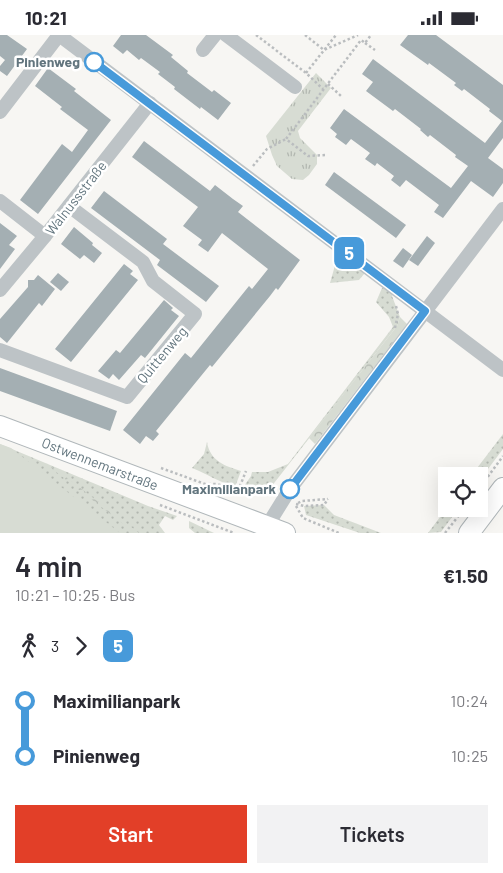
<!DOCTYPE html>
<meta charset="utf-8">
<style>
body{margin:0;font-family:Barlow,sans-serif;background:#f2f2f3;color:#2b2b33;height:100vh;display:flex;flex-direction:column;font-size:19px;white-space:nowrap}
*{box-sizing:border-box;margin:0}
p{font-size:16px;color:#7c7c81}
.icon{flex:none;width:28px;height:28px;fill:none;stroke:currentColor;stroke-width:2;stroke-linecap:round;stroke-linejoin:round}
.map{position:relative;height:498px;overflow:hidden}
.sheet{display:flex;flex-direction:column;background:#fff;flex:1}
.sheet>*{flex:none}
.badge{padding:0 10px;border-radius:8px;font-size:18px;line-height:32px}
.tools{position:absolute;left:438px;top:432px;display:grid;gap:10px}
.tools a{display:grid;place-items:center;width:50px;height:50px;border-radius:0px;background:#fff;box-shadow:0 5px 20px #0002;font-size:25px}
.map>.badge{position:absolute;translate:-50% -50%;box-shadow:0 0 0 2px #fff}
.legs{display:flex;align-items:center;gap:8px;height:55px;padding:0 15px;font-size:16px}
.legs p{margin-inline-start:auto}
.summary{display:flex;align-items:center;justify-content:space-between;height:85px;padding:0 15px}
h1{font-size:28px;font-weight:600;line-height:38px}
.action{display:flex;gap:10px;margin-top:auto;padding:10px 15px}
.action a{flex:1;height:58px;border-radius:0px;background:#e23f28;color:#fff;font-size:20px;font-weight:600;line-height:58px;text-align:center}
.action a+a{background:#f2f2f3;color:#2b2b33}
ul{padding:0 15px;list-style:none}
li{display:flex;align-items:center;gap:18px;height:55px;font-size:19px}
li i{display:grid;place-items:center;width:8px;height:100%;margin:0 6px;background:currentColor}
li i::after{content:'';width:12px;height:12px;margin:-6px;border:4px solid;border-radius:50%;background:#fff}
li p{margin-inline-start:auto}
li:first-child i{background:linear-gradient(#0000 50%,currentColor 0)}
li:last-child i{background:linear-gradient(currentColor 50%,#0000 0)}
.status{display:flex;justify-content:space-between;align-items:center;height:35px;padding:0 25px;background:#fff;direction:ltr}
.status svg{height:14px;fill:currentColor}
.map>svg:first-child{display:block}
.grass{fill:url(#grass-dots)}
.forest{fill:url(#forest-crowns)}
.park{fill:url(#park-tufts)}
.pitch{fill:#d7dcd3}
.building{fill:#a4afb3}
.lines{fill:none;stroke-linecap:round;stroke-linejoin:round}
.secondary-casing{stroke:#b0b7ba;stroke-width:22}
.path{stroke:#babdbf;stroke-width:2.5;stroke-dasharray:2.5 2.5;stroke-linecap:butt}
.street{stroke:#bdc3c6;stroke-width:14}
.secondary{stroke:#fff;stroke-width:20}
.line-1-casing{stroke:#fff;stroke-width:11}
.line-1{stroke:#479ada;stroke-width:8}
.stop-1-dot{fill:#fff;stroke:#479ada;stroke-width:2.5}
.labels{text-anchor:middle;stroke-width:5;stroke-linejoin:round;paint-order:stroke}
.stop-label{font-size:14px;font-weight:bold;fill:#62757e;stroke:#fff;text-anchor:end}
.street-label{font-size:14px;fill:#62757e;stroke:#fff}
</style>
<div class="status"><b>10:21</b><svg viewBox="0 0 49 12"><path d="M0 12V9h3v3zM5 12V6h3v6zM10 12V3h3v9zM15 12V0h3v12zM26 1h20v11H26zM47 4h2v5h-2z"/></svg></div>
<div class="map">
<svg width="503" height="498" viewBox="0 0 503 498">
<defs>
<pattern id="grass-dots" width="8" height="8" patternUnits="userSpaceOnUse" patternTransform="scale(1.25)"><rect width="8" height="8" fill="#d7dcd3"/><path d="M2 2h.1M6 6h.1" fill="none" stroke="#b2b7b0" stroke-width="1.8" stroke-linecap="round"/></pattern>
<pattern id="forest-crowns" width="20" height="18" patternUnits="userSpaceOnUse" patternTransform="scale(1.25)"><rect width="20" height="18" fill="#d7dcd3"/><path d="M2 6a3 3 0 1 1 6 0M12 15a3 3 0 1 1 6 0" fill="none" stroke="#b2b7b0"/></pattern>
<pattern id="park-tufts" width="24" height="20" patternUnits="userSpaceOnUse" patternTransform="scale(1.25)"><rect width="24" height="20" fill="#d7dcd3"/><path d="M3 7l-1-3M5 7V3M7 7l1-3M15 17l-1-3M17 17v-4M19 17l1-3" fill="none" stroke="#b2b7b0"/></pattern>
</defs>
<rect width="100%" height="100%" fill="#f7f6f3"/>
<g class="grass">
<polygon points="336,213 369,233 359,245 330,248 334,234"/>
<polygon points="387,251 395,256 392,261 400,282 397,291 271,452 246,457 242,454 251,441 252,437 268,437 288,429 393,292 389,282 376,267 382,253"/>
<polygon points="503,399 503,414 479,446 479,441 471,441"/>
<path d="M207,407C210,426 225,431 241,436L235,452C219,447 207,439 192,433L204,419Z"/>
<polygon points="0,409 148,471 177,481 173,485 165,481 159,490 165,498 0,498"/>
<polygon points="324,470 334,480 381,498 360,498 306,480 304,471"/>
<polygon points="446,474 458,474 441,497 428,498"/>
<polygon points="189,486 214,498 195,498 189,493"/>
</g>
<g class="forest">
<polygon points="400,282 407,289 315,409 309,403 397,291"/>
<polygon points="53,432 139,498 135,498 51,433"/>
</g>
<polygon class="park" points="316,38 331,53 298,96 300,103 317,120 317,129 309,140 303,145 292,144 277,131 272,120 266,101"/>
<polygon class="pitch" points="0,409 11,413 120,498 0,498"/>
<g class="building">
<polygon points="0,0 7,0 27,14 7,41 0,36 0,31 5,25 0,21"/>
<polygon points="121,0 146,0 173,20 171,22 188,36 187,38 212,57 214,55 231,68 218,85 201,72 200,74 174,54 175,52 158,39 160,37 141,23 139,25 127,15 123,19 113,11"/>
<polygon points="408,0 436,0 503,50 503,103 488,123 503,134 503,148 493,162 471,146 443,183 434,177 439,170 406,145 400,152 391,145 394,141 377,128 375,131 365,124 370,118 351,104 346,110 335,102 337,99 330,93 344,74 451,153 468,131 455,122 456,120 430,100 428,102 420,95 421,94 395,74 393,76 366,56 373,47 362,39 373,24 485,108 502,86 489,76 490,74 464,54 462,56 454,50 456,48 429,28 428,30 400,10"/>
<polygon points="48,33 76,54 74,56 111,85 38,179 20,165 62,109 72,117 88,95 60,74 62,72 35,51"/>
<polygon points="144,106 210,156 215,150 233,164 243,171 238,177 300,225 278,255 276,253 270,261 212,332 210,330 156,396 159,399 153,406 146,401 140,409 123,395 185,318 191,323 249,251 252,254 268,234 222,198 208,217 198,210 202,205 183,191 198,172 132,122"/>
<polygon points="334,137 406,190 396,203 325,150"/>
<polygon points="104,156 167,204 163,209 219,251 206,267 157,230 160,225 91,173"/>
<polygon points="0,188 17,201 9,210 15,214 0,234"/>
<polygon points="74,192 93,208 92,210 102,218 94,228 84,220 80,224 61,209"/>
<polygon points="427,201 435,208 418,231 409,225"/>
<polygon points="403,213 412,220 403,233 393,226"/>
<polygon points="124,229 133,236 130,239 138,245 71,327 55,314"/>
<polygon points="58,238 69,247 61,256 50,247"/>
<polygon points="38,240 55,254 42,271 39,268 7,308 0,302 0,284 28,252 28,245 34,245"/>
<polygon points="164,265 173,273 171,275 179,281 145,323 141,320 119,345 113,339 109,344 98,336 116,315 120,318"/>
<polygon points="0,333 117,376 110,396 0,356"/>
</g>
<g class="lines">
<g class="secondary-casing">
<g id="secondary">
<polyline points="0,391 285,498"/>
<polyline points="469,498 503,453"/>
</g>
</g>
<g class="path">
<polyline points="256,0 306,38 323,54"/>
<polyline points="305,0 324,15 358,0"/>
<polyline points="365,8 375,15"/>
<polyline points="306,38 336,0"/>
<polyline points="328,49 341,61"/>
<polyline points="325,120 308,121 286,104 361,5 365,8 371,0"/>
<polyline points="253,131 267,114 286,104"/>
<polyline points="395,293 398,279 396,271"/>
<polyline points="161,433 205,449 217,449 248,460 273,455"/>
<polyline points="479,454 503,421"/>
<polyline points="238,456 246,436"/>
<polyline points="298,468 302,466 328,464"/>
<polyline points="296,469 304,471 324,470 328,464"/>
<polyline points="160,470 234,498"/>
<polyline points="296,471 303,483 339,498"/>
<polyline points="445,498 464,474"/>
</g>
<g class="street">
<polyline points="59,0 503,335"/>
<polyline points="226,0 295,52"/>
<polyline points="203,15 215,0"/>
<polyline points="0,77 59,0"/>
<polyline points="0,166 45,201"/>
<polyline points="0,255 45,201 150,68"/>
<polyline points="0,315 127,362 195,279 153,246 143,227 69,171"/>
<polyline points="267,491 290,454 503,174"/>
</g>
<use href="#secondary" class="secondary"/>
</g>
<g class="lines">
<g class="line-1-casing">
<polyline id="line-1" points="94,27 425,276 290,454"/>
</g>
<use href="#line-1" class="line-1"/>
</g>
<g class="stop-1-dot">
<circle cx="94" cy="27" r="9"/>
<circle cx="290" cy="454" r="9"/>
</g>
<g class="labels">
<g class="stop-label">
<text x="80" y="32">Pinienweg</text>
<text x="276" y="459">Maximilianpark</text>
</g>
<g class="street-label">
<text transform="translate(76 163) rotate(-52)" y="5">Walnussstraße</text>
<text transform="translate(162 320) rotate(-50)" y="5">Quittenweg</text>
<text transform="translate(100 429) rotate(21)" y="5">Ostwennemarstraße</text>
</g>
</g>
</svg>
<div class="tools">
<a><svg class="icon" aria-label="locate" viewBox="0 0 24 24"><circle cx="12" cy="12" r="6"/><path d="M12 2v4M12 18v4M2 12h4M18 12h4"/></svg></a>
</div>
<b class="badge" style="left:349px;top:218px;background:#479ada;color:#fff">5</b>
</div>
<section class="sheet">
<div class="summary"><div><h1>4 min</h1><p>10:21 – 10:25 · Bus</p></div><b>€1.50</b></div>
<div class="legs"><svg class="icon" aria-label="walk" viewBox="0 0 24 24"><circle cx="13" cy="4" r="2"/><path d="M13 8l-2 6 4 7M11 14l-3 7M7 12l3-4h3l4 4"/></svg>3<svg class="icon" aria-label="forward" viewBox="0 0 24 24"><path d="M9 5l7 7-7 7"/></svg><b class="badge" style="background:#479ada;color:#fff">5</b></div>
<ul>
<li><i style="color:#479ada"></i><b>Maximilianpark</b><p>10:24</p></li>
<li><i style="color:#479ada"></i><b>Pinienweg</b><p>10:25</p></li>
</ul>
<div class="action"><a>Start</a><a>Tickets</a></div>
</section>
